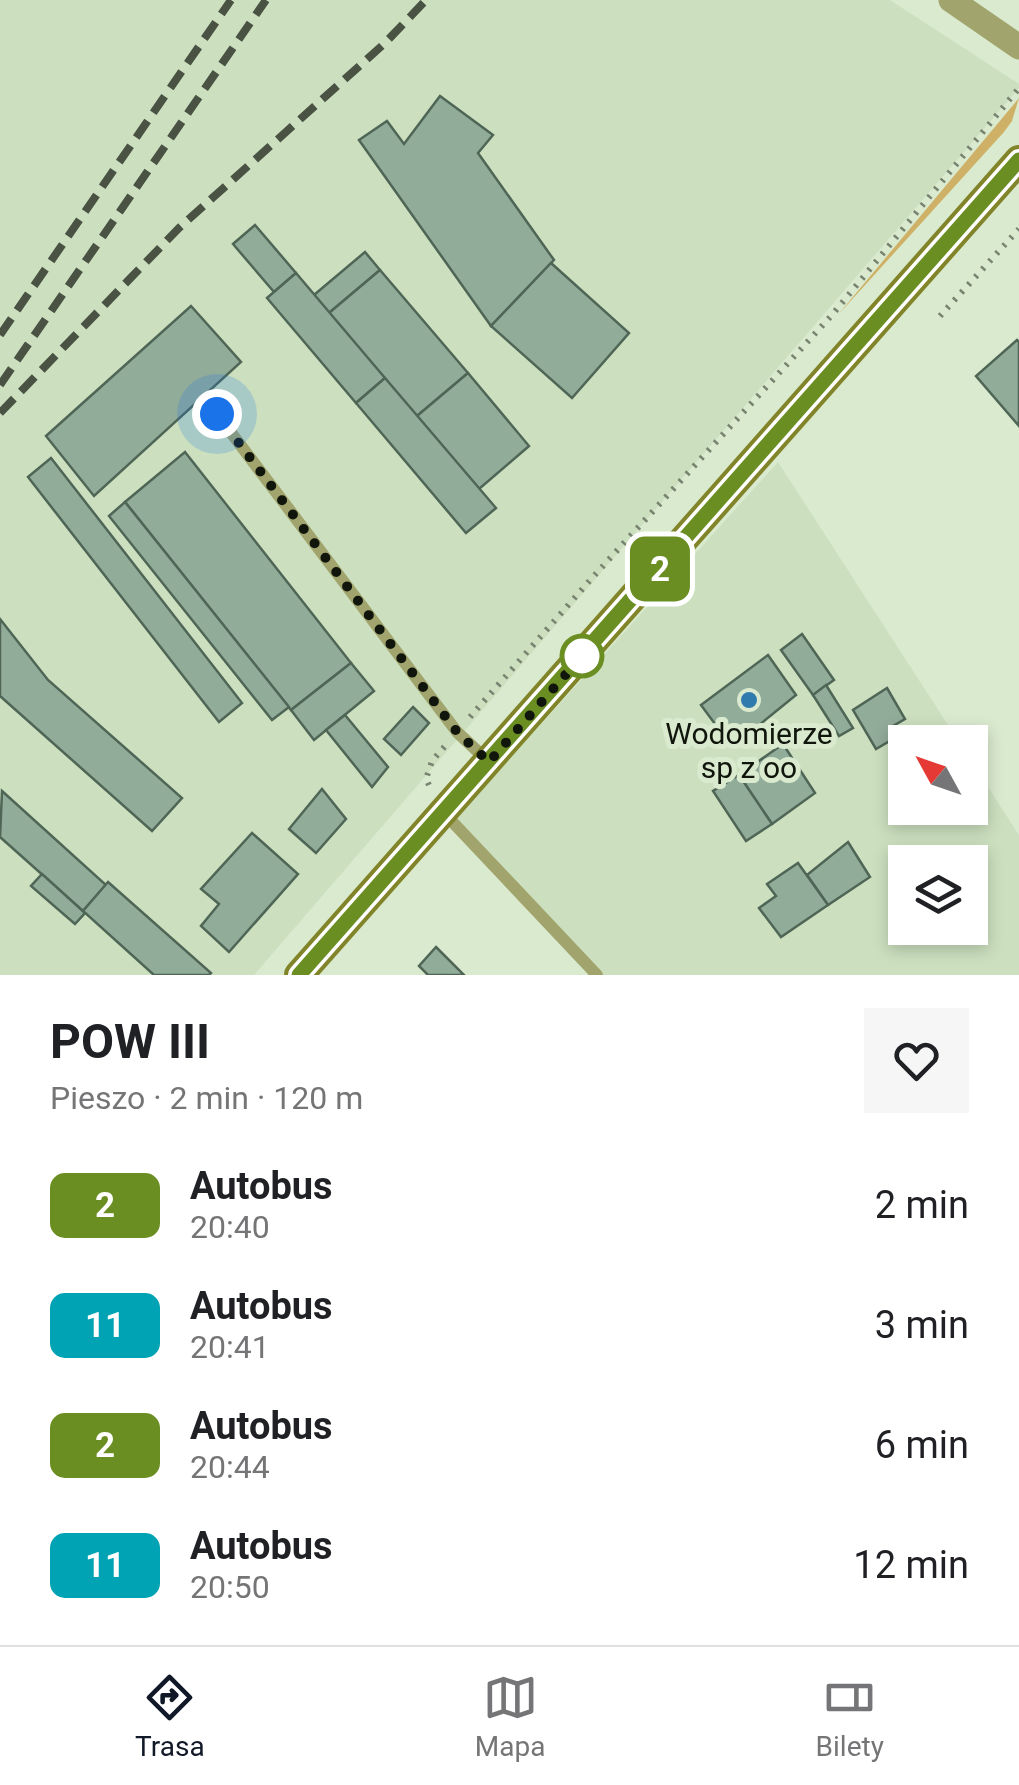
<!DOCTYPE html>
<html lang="pl">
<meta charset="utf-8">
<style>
body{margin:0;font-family:Roboto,sans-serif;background:#f6f6f6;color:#202124;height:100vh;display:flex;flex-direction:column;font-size:38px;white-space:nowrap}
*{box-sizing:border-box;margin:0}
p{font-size:32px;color:#757577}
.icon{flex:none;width:55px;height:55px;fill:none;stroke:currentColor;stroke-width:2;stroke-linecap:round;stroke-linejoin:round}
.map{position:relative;height:975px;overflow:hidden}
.panel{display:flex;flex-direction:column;background:#fff;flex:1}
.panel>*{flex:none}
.badge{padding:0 20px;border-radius:15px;font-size:35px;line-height:65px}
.needle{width:65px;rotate:310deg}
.tools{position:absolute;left:888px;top:725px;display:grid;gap:20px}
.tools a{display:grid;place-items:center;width:100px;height:100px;border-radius:0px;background:#fff;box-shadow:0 5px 15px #0003;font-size:50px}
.you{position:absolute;width:50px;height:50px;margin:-25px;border:8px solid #fff;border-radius:50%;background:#1a73e8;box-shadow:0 0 0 15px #1a73e833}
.map>.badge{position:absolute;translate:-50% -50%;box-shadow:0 0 0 5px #fff}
.round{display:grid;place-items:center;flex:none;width:105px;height:105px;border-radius:0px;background:#f6f6f6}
.overview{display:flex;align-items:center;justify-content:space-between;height:170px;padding:0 50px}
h1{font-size:48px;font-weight:700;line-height:75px}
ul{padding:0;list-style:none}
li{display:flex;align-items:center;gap:30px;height:120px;padding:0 50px}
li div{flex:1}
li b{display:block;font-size:38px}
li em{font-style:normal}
li .badge{min-width:110px;font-weight:700;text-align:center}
.tab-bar{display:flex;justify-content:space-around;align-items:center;height:140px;border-top:2px solid #e0e0e0;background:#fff;font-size:28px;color:#757577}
.tab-bar a{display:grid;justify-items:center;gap:5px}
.tab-bar .active{color:#111827}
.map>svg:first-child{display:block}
.built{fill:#cce0bf;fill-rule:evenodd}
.green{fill:#ceb166}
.building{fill:#92ac9a;stroke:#4f6656;stroke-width:2.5}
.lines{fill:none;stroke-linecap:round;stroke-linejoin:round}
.path{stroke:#788370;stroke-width:6;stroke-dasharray:2.5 8;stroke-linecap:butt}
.service{stroke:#a1a46d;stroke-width:12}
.minor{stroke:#a1a46d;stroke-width:25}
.secondary{stroke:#818428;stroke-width:30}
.rail{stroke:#4a5244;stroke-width:8;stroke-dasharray:20 10;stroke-linecap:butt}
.line-casing{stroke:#fff;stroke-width:22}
.line{stroke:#6b8e23;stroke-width:15}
.walk{stroke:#11160d;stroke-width:10;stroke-dasharray:0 18}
.stop-dot{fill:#fff;stroke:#6b8e23;stroke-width:5}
.poi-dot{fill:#307bae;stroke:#daeacf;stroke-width:4}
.labels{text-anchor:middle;stroke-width:10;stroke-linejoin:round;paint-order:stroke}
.poi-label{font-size:30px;fill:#11160d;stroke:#daeacf}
</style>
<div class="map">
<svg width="1019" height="975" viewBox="0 0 1019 975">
<rect width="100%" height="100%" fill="#daeacf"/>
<g class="built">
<polygon points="0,0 890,0 1019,84 1019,88 254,975 0,975"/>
<path d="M778,462L959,742H905V808H970V759L1019,835V975H597L452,823ZM905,862H970V928H905Z"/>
</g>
<polygon class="green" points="1019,98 1012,121 1004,132 837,316"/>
<g class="building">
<polygon points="440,96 493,135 478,153 554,260 491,326 359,140 387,121 404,144"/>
<polygon points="255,225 296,273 274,292 233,244"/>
<polygon points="365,252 380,270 329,313 314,295"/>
<polygon points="551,263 629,333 572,398 491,326"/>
<polygon points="380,270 468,373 417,416 329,313"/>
<polygon points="296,273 385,378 356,403 267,298"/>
<polygon points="191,306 241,362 94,496 46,436"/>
<polygon points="1017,340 1019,342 1019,426 976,376"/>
<polygon points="468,373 529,446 479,489 417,416"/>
<polygon points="385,378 496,508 466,533 356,403"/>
<polygon points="185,452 351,663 291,710 125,502"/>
<polygon points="51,458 242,703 219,722 28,477"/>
<polygon points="125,502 289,707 272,720 109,516"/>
<polygon points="0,619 48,680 182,798 152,831 0,696"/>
<polygon points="802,634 834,680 813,695 781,650"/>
<polygon points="768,655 796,695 732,747 701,705"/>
<polygon points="351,663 374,691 314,740 291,710"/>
<polygon points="826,685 853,728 839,736 813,695"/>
<polygon points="887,688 905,719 893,726 898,736 876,749 853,710"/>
<polygon points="413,707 429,723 401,755 384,739"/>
<polygon points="345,715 388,767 372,787 326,730"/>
<polygon points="783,744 815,793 772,824 739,775"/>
<polygon points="739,775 772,824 746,841 713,791"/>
<polygon points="322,789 346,819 316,853 289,829"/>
<polygon points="2,791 106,885 83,911 0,837"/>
<polygon points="252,833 298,874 229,952 201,926 219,904 201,889"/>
<polygon points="848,842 870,877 828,905 807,875"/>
<polygon points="798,863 828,905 781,937 759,908 776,896 767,884"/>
<polygon points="42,874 85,913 75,924 31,886"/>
<polygon points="108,882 211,973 209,975 154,975 83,911"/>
<polygon points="436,947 464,975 428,975 419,966"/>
</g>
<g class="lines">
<g class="path">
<polyline points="940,316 1019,229"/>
<polyline points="470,717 592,578 832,315 1019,88"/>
<polyline points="429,785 426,779 432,761 446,745"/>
</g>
<g class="service">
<polyline points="217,414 457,732 489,762"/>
<polyline points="444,813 597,975"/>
</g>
<polyline class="minor" points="951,0 1019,47"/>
<polyline class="secondary" points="299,975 1019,160"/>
<g class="rail">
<polyline points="0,335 231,0"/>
<polyline points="0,385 266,0"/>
<polyline points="0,413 179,228 385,43 426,0"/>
</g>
</g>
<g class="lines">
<g class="line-casing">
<polyline id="line" points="299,975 1019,160"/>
</g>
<use href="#line" class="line"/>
<polyline class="walk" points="217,414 457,732 489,762 582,656"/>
</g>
<circle class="stop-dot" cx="582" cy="656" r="20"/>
<circle class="poi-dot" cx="749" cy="700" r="10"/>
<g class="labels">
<g class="poi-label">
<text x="749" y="744">Wodomierze<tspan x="749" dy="34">sp z oo</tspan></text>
</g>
</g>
</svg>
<div class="tools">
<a><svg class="needle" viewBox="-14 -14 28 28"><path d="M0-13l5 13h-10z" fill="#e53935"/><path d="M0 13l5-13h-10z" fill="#757577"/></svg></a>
<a><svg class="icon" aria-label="layers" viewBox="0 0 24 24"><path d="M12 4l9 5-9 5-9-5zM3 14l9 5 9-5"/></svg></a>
</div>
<div class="you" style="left:217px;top:414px"></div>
<b class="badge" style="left:660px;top:569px;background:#6b8e23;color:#fff">2</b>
</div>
<section class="panel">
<div class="overview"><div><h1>POW III</h1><p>Pieszo · 2 min · 120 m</p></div><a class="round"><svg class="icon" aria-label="heart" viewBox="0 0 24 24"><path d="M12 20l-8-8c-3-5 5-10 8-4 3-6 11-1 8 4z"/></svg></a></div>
<ul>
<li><span class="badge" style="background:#6b8e23;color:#fff">2</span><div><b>Autobus</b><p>20:40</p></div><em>2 min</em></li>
<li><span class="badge" style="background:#00a3b4;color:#fff">11</span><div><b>Autobus</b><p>20:41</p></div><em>3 min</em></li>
<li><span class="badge" style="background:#6b8e23;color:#fff">2</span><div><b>Autobus</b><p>20:44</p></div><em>6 min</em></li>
<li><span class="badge" style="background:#00a3b4;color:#fff">11</span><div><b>Autobus</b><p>20:50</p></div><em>12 min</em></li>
</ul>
</section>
<nav class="tab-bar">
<a class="active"><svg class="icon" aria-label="directions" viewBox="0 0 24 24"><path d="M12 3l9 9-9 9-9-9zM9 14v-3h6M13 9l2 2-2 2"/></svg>Trasa</a>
<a><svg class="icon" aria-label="map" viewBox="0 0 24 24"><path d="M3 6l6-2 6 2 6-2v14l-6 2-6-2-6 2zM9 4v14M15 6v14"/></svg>Mapa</a>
<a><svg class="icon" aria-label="tickets" viewBox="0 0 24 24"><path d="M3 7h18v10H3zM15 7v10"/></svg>Bilety</a>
</nav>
